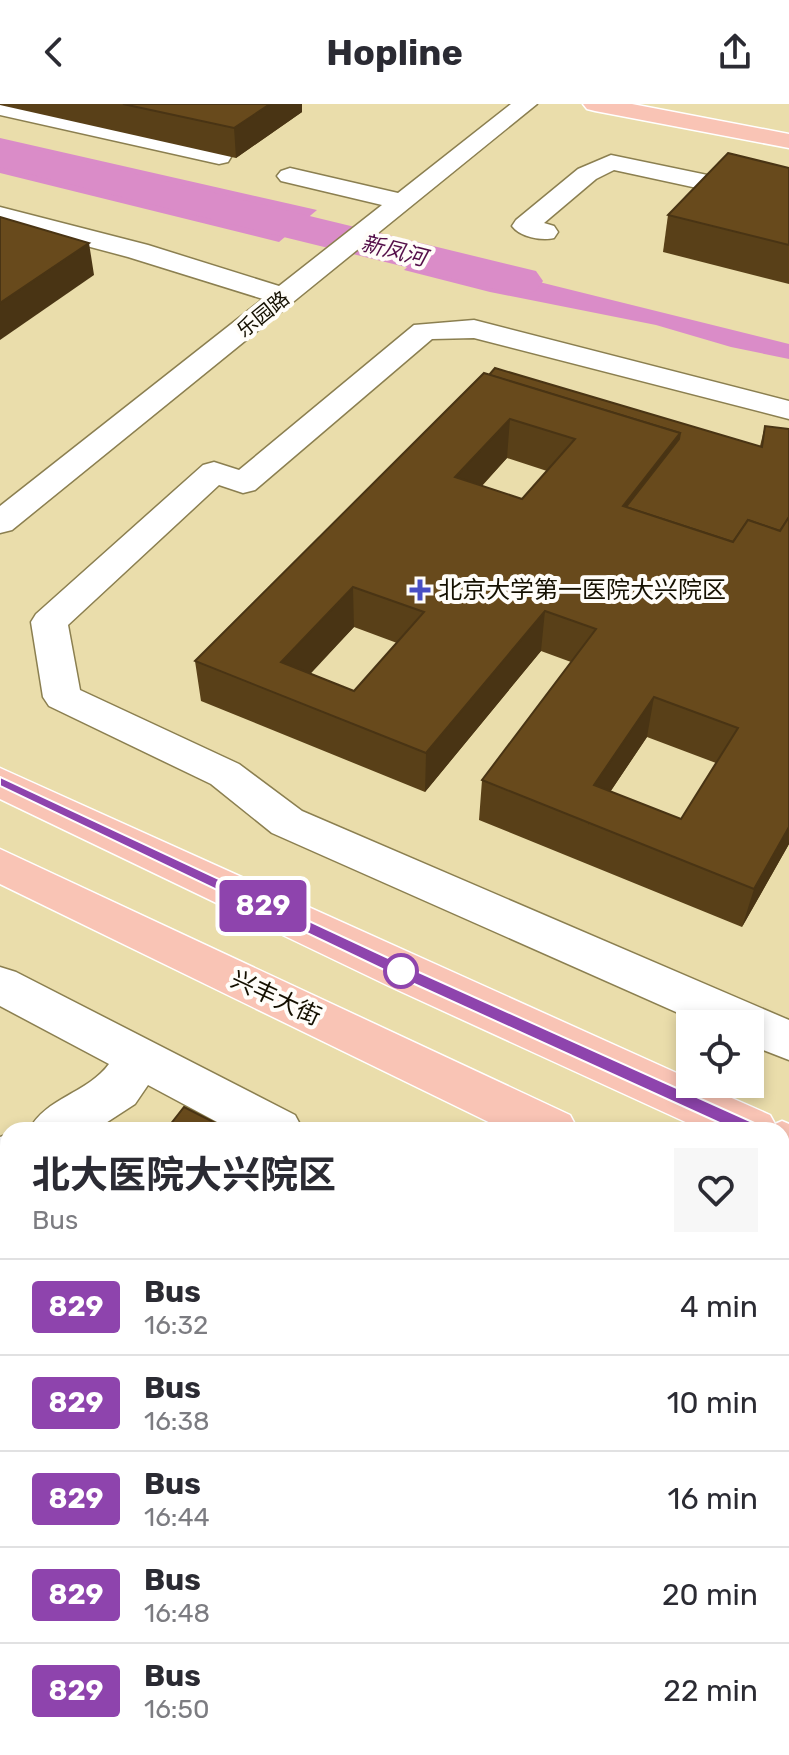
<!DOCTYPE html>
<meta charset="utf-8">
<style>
body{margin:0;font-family:Rubik,"Noto Sans SC",sans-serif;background:#f7f7f7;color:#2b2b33;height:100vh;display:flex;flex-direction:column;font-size:30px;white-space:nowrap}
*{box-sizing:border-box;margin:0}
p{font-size:26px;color:#7c7c81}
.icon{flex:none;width:44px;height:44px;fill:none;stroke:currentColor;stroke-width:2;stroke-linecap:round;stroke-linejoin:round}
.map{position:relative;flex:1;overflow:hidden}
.sheet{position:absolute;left:0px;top:1018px;width:790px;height:634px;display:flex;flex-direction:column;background:#fff;border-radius:24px 24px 0 0;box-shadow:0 4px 12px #0003}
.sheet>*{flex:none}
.badge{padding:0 16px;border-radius:6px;font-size:28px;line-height:52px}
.buttons{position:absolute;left:676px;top:906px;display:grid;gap:16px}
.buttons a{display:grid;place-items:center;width:88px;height:88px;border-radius:0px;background:#fff;box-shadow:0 4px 12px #0003;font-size:40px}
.map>.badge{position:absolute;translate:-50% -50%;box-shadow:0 0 0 4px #fff}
.round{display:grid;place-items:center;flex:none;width:84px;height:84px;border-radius:0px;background:#f7f7f7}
.headline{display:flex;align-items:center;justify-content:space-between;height:136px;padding:0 32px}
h1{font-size:38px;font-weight:700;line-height:60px}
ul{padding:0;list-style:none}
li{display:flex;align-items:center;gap:24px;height:96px;padding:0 32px;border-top:2px solid #e1e1e2}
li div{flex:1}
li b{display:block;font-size:30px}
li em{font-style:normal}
li .badge{min-width:88px;font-weight:700;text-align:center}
header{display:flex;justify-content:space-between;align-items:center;height:104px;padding:0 32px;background:#fff;font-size:36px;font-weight:700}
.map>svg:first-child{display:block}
.water{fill:#da8cc8}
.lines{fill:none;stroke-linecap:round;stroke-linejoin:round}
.river{fill:#da8cc8;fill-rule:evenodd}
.minor-casing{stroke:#8b7f50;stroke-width:3}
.major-casing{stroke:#fff;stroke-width:3}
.minor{fill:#fff;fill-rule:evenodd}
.major{fill:#f9c4b5;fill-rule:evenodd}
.wall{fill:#594018;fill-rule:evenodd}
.shaded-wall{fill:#493414}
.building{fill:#684a1c;stroke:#493414;stroke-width:2;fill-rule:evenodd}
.line{fill:#8e44ad;stroke:#fff;stroke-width:2}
.poi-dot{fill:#484ec4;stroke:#fffdf9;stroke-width:3}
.stop-dot{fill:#fff;stroke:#8e44ad;stroke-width:4}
.labels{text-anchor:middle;stroke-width:8;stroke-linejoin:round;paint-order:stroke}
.far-street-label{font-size:20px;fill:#151001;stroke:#fffdf9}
.far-water-label{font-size:22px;font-style:italic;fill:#540f49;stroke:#fffdf9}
.poi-label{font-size:24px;fill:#151001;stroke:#fffdf9;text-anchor:start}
.street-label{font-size:24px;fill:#151001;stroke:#fffdf9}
</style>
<header><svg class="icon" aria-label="back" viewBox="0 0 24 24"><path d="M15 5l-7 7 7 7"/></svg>Hopline<svg class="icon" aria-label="share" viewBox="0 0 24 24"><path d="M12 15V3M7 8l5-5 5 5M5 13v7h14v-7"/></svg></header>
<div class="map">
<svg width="789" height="1651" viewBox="0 0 789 1651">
<rect width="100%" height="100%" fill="#eaddab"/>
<g class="water">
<polygon points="0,34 317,106 279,138 0,69"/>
<polygon points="423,149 789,240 789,255 731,243 656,221 490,188 404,166"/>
</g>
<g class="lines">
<polygon class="river" points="0,37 536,167 543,177 536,187 519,191 0,63"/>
<g class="minor-casing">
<g id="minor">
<polygon points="0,0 14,0 219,46 228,48 231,53 228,58 219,60 0,11"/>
<polygon points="511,0 537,0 12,426 0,429 0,402 263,195 128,153 0,119 0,103 148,141 279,182 382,101 281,77 277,72 281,67 290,64 398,89"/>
<path d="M611,51L789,88V104L614,66L596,75L544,119L554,122L558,128L554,134C542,137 520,133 512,122L516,116L578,65Z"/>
<polygon points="474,216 789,297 789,315 474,234 432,235 255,386 243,389 219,381 68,521 80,586 239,660 302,707 789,916 789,956 750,941 750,920 703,920 272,729 211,680 49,602 43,593 31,518 36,510 203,361 214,358 239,366 414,221"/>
<path d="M0,863L16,868L295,1011L303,1026H232L148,981L135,1000L95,1026H29C45,994 88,989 109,960L0,902Z"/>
<polygon points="8,1030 8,1075 0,1078 0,1033"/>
<polygon points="782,1252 789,1255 789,1311 782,1308"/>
<polygon points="8,1479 8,1548 0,1552 0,1483"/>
<polygon points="46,1644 110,1644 109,1651 45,1651"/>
<polygon points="420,1644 484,1644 482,1651 418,1651"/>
<polygon points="602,1644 666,1644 665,1651 601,1651"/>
</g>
</g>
<g class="major-casing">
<g id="major">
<polygon points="583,0 632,0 789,30 789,44 595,7 587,5"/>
<polygon points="0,664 690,975 690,980 700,980 770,1011 775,1020 782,1017 789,1020 789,1064 782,1061 782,1026 703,1026 391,883 0,695"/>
<polygon points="0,745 570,1011 578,1026 505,1026 0,780"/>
<polygon points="782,1111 789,1114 789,1162 782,1159"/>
</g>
</g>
<use href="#minor" class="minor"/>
<use href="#major" class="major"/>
</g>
<g class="wall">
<polygon points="0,0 302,0 302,8 236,54 0,1"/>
<polygon points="789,64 789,180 663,148 668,111"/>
<path d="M484,269L760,342L765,322L789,740L742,823L479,716L482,676L571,558L541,547L425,688L201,597L195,557ZM507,354L547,367L522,395L482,382ZM354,523L397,539L354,587L310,569ZM647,633L716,659L681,715L610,688Z"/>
<polygon points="789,1428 789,1640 782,1635 782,1445"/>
</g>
<g class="shaded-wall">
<polygon points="270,0 302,0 302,8 236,54 234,24"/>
<polygon points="89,139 94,171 0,236 0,199"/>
<polygon points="510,315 507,354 453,413 455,373"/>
<polygon points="680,329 673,369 639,414 623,402"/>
<polygon points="353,483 354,523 288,594 281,558"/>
<polygon points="545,507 541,547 425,688 426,649"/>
<polygon points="654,593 647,633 588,721 594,681"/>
<polygon points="789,723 789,740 742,823 754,785"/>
<polygon points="8,1419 8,1460 0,1472 0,1431"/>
<polygon points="348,1644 356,1644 353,1651 344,1651"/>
</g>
<g class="building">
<polygon points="123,0 270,0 234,24"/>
<polygon points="728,49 789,64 789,141 668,111"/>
<polygon points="0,113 89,139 0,199"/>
<polygon points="495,264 762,343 765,322 789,325 789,413 780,427 748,416 733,438 626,403 679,335 680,329 489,271"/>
<path d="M484,269L680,329L623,402L733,438L748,416L780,427L789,413V723L754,785L482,676L596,525L545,507L426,649L195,557ZM510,315L575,335L522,395L455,373ZM353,483L424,508L354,587L281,558ZM654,593L738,624L681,715L594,681Z"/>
<polygon points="184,1003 229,1026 166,1026"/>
<polygon points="8,1230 8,1419 0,1431 0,1240"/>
<polygon points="789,1442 789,1620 782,1615 782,1459"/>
<polygon points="181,1644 348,1644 344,1651 177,1651"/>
</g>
<polygon class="line" points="0,673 412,865 759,1021 761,1026 753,1034 746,1031 401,874 0,682"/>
<path class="poi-dot" d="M416 474h8v8h8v8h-8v8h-8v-8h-8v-8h8z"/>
<circle class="stop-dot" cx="401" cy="867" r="16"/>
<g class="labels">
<g class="far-street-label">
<text transform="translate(263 210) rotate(-39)" y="7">乐园路</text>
</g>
<g class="far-water-label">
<text transform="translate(394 146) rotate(14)" y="8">新凤河</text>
</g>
<g class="poi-label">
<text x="438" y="494">北京大学第一医院大兴院区</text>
</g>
<g class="street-label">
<text transform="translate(276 894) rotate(25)" y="8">兴丰大街</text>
</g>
</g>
</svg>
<div class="buttons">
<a><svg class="icon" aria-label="locate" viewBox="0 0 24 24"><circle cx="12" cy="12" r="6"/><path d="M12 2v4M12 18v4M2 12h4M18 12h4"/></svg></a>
</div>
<b class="badge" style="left:263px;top:802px;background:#8e44ad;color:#fff">829</b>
<section class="sheet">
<div class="headline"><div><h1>北大医院大兴院区</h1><p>Bus</p></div><a class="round"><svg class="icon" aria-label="heart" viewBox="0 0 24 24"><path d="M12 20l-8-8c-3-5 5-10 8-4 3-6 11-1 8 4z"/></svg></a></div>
<ul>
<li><span class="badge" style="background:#8e44ad;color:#fff">829</span><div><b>Bus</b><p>16:32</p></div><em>4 min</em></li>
<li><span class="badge" style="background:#8e44ad;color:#fff">829</span><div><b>Bus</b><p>16:38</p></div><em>10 min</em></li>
<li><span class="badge" style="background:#8e44ad;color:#fff">829</span><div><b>Bus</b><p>16:44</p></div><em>16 min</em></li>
<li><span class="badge" style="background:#8e44ad;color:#fff">829</span><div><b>Bus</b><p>16:48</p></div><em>20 min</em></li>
<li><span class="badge" style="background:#8e44ad;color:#fff">829</span><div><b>Bus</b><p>16:50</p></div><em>22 min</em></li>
</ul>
</section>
</div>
